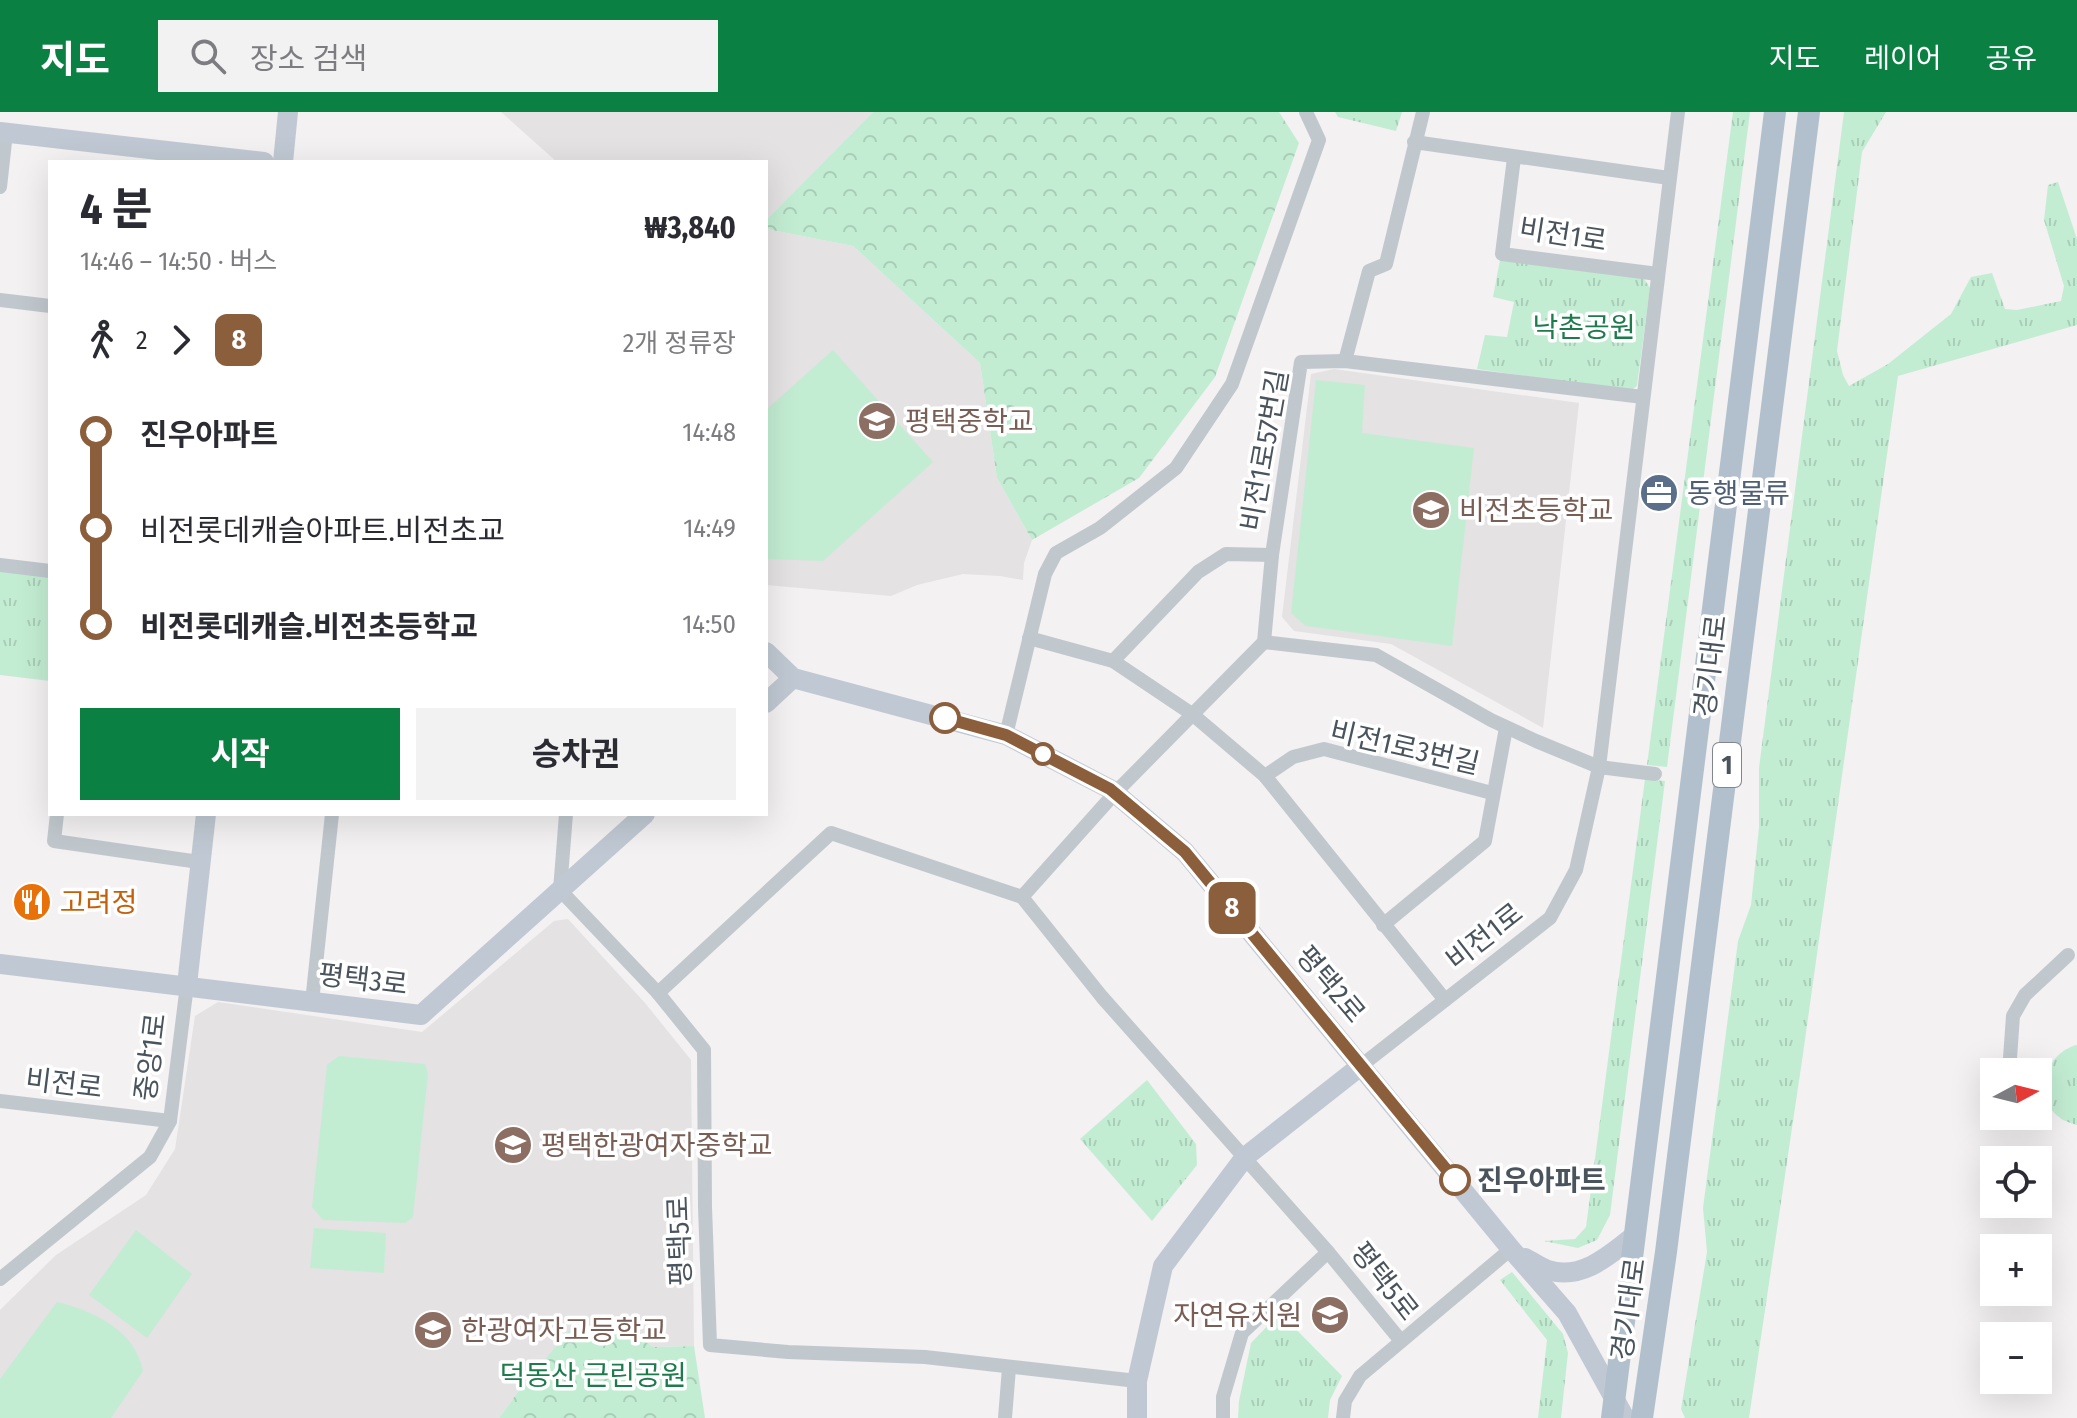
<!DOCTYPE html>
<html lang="ko">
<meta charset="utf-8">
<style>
body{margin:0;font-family:"Fira Sans Condensed","Noto Sans KR",sans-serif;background:#f2f2f3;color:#2b2b33;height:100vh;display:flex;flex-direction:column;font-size:30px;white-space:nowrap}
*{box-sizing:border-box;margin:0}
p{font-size:26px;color:#7c7c81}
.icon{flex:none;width:44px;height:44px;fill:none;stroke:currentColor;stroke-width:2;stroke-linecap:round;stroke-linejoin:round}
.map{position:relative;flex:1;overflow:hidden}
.details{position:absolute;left:48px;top:48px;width:720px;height:656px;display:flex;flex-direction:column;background:#fff;border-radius:0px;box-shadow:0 8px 32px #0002}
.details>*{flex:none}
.badge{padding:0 16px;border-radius:12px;font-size:28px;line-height:52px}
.needle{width:52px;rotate:83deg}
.tools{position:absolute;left:1980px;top:946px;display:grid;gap:16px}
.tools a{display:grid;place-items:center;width:72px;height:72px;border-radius:0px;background:#fff;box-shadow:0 8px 32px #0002;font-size:40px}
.map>.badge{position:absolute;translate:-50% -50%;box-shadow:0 0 0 4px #fff}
.legs{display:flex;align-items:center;gap:12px;height:88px;padding:0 32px;font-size:26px}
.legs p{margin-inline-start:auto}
.head{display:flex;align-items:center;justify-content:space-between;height:136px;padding:0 32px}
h1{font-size:44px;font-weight:700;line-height:60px}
.button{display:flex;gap:16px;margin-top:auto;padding:16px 32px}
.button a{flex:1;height:92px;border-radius:0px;background:#0b8043;color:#fff;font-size:32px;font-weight:700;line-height:92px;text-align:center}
.button a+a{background:#f2f2f3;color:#2b2b33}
ul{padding:0 32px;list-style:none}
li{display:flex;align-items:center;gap:28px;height:96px;font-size:30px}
li i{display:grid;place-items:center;width:12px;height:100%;margin:0 10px;background:currentColor}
li i::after{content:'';width:20px;height:20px;margin:-10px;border:6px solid;border-radius:50%;background:#fff}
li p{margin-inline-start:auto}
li:first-child i{background:linear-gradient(#0000 50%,currentColor 0)}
li:last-child i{background:linear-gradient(currentColor 50%,#0000 0)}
header{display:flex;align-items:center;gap:48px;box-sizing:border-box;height:112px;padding:0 40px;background:#0b8043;color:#fff}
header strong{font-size:38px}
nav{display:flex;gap:44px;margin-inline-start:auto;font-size:28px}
.search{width:560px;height:72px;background:#f2f2f3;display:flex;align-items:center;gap:20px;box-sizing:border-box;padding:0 28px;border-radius:0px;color:#7c7c81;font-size:30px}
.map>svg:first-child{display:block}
.education{fill:#e4e2e2}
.grass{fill:url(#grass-tufts)}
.forest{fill:url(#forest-crowns)}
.pitch{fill:#c3edd3}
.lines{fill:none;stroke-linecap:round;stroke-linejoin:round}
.street{stroke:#c0c8ce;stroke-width:14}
.secondary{stroke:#c0c9d3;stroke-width:20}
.primary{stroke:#b2c0cd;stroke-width:22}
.line-1-casing{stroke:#fff;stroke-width:18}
.line-1{stroke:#8b5e3c;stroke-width:12}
.stop-1-dot{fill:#fff;stroke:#8b5e3c;stroke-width:4}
.labels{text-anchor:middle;stroke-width:7;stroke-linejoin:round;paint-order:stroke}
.shield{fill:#fff;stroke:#80878e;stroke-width:2}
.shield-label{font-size:26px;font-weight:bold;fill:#4a545d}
.street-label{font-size:28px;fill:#4a545d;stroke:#fff}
.park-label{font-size:28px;fill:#1d7b4c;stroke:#fff}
.education-label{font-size:28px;fill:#785e54;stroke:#fff;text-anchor:start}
.service-label{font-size:28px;fill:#4e5e75;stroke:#fff;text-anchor:start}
.food-label{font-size:28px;fill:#c56008;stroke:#fff;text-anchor:start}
.stop-label{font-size:28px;font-weight:bold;fill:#4a545d;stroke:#fff;text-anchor:start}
</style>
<header>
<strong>지도</strong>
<div class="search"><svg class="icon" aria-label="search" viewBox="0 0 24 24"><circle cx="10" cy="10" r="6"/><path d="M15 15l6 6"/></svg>장소 검색</div>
<nav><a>지도</a><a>레이어</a><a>공유</a></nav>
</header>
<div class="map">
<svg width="2077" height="1306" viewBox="0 0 2077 1306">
<defs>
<pattern id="grass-tufts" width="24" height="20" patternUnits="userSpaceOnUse" patternTransform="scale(2)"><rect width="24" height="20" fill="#c3edd3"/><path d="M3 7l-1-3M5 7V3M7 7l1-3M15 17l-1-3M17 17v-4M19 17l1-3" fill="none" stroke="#a9cdb8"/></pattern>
<pattern id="forest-crowns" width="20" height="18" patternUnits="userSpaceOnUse" patternTransform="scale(2)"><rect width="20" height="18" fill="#c3edd3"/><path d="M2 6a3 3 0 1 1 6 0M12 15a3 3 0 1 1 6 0" fill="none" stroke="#a9cdb8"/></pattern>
</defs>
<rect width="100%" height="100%" fill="#f3f1f1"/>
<g class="education">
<polygon points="501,0 873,0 766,108 766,50 557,50"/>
<polygon points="766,117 853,134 980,251 997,366 1032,428 1024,451 1023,468 1000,464 963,462 917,473 891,484 766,473"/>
<polygon points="1334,257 1579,291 1543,616 1391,532 1294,519 1282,505 1311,262"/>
<polygon points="568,807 645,891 691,948 694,1234 654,1235 631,1222 523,1273 499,1306 0,1306 0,1198 56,1143 146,1083 175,1037 195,904 218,890 422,920 554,809"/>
</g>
<g class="grass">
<polygon points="1335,0 1402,0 1396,19 1338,5"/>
<polygon points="1733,0 1750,0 1667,655 1647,653"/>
<polygon points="1844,0 1886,0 1862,40 1837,239 1843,263 1849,274 1888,252 1951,202 1971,165 1992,161 2005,197 2017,198 2061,189 2064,174 2044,108 2048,73 2058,70 2077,127 2077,213 1898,264 1803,942 1749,1306 1685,1306 1681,1297 1707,1140 1703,1096 1738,829 1751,793 1759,715 1759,656"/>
<polygon points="1500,148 1643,165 1650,176 1637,274 1630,279 1477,257 1485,223 1507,225 1514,190 1493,185"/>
<polygon points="0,458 50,463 50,569 0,563"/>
<polygon points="1645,667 1665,669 1610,1103 1597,1128 1578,1136 1544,1129 1575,1127 1586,1115"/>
<path d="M2077,933V1013C2071,1011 2063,1009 2059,1005C2032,984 2046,940 2077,933Z"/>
<polygon points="1147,968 1196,1032 1197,1053 1152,1109 1080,1027"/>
<polygon points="1512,1160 1563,1222 1568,1241 1561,1306 1538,1306 1547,1228 1500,1168"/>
<polygon points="1280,1201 1342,1264 1330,1288 1328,1306 1238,1306 1239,1289 1251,1231"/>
</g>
<g class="forest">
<polygon points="873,0 1279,0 1299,31 1215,265 1139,366 1032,428 997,366 980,251 853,134 766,117 766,108"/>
<polygon points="570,1218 631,1222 654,1235 694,1234 705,1306 499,1306 523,1273"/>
</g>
<g class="pitch">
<polygon points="833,238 933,350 823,449 766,447 766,298"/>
<polygon points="1316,268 1365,273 1362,321 1474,336 1452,534 1306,514 1291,501"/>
<polygon points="339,944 425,952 428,961 413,1105 405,1111 323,1108 312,1095 327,953"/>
<polygon points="314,1116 386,1121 384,1161 310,1156"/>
<polygon points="136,1118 192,1162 147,1226 89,1183"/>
<path d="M57,1190C95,1199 135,1219 143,1259L111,1306H0V1267Z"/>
</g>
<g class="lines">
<g class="street">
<polyline points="1414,30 1669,66"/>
<polyline points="1514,46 1502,142 1658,162"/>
<polyline points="0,75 6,21"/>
<polyline points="0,188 50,194"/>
<polyline points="1345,249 1369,159 1386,152 1423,0"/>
<polyline points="0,453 50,459"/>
<polyline points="1029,526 1113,549 1192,602 1265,664 1445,888"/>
<polyline points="1264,530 1376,543 1491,608 1536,629 1599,655 1655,662"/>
<polyline points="1113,549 1198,460 1226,442 1272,443"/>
<polyline points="1006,623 1045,462 1056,441 1100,416 1176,356 1232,272 1319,28 1306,0"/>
<polyline points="1265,664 1293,645 1324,637 1492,681"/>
<polyline points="57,702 54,729 199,750"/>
<polyline points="566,702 560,778 658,881 704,938 705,1095 710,1233 788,1240 925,1245 1137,1269"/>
<polyline points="1022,785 1115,681 1264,530 1272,443 1301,250 1345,249 1643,285"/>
<polyline points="1383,813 1485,729 1506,616"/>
<polyline points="658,881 831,721 1022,785 1102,885 1328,1140 1401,1229"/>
<polyline points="312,890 332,702"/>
<polyline points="1362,953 1550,806 1576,758 1599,655 1678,0"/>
<polyline points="2009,960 2013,904 2025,883 2068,843"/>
<polyline points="0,989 170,1009"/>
<polyline points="0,1167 150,1045 170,1009 187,873"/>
<polyline points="1005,1306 1009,1256"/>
<polyline points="1223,1306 1223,1285 1242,1221 1328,1140"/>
<polyline points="1343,1306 1345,1289 1360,1264 1511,1137"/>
</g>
<g class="secondary">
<polyline points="0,20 264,50"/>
<polyline points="283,50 288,0"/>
<polyline points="766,540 793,566 1006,623 1110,677 1185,740 1511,1137 1567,1201 1625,1306"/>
<polyline points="766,591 793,566"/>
<polyline points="0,852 421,903 645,702"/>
<polyline points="187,873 206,702"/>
<path d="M1525,1146C1533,1150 1541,1156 1548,1158C1582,1169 1611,1142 1635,1123"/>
<polyline points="1137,1306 1137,1269 1163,1154 1245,1045 1362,953"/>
</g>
<g class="primary">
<polyline points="1612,1306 1775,0"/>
<polyline points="1642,1306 1666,1140 1809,0"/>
</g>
</g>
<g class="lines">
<g class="line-1-casing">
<polyline id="line-1" points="945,606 1006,623 1110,677 1185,740 1455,1068"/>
</g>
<use href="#line-1" class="line-1"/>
</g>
<defs>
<g id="school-disc" transform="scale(2)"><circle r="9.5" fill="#8d6e63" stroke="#fff"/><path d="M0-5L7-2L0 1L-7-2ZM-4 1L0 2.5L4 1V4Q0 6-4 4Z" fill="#fff"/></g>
<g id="office-disc" transform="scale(2)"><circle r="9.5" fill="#5c6f8a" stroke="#fff"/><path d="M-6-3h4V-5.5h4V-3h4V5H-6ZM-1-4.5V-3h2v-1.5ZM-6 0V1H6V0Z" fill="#fff"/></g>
<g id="restaurant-disc" transform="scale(2)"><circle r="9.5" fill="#e8710a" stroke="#fff"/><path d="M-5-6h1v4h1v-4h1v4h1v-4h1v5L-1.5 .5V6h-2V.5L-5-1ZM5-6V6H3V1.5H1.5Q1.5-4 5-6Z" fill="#fff"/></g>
</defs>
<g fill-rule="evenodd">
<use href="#school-disc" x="877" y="309"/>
<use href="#office-disc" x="1659" y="381"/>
<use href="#school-disc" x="1431" y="398"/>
<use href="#restaurant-disc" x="32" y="790"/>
<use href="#school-disc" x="513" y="1033"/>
<use href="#school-disc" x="1330" y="1203"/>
<use href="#school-disc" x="433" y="1218"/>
</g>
<g class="stop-1-dot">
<circle cx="945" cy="606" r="14"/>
<circle cx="1043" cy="642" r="10"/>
<circle cx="1455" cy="1068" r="14"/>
</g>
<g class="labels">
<rect class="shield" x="1713" y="631" width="28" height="44" rx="6"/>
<g class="shield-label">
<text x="1727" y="662">1</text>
</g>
<g class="street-label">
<text transform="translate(1563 122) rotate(9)" y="10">비전1로</text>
<text transform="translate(1264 338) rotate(-80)" y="10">비전1로57번길</text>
<text transform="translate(1710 554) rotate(-83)" y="10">경기대로</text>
<text transform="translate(1405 635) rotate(13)" y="10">비전1로3번길</text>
<text transform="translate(1484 824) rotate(-38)" y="10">비전1로</text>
<text transform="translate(363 867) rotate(7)" y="10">평택3로</text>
<text transform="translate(1331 872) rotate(50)" y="10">평택2로</text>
<text transform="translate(150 945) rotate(-83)" y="10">중앙1로</text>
<text transform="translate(64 971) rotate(7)" y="10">비전로</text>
<text transform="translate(679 1129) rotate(-92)" y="10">평택5로</text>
<text transform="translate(1385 1169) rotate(52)" y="10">평택5로</text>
<text transform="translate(1628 1197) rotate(-82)" y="10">경기대로</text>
</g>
<g class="park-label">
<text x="1584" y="225">낙촌공원</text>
<text x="593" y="1273">덕동산 근린공원</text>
</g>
<g class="education-label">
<text x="905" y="319">평택중학교</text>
<text x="1459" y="408">비전초등학교</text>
<text x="541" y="1043">평택한광여자중학교</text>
<text x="1302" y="1213" text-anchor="end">자연유치원</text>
<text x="461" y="1228">한광여자고등학교</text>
</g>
<g class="service-label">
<text x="1687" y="391">동행물류</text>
</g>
<g class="food-label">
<text x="60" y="800">고려정</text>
</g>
<g class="stop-label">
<text x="1477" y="1078">진우아파트</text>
</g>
</g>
</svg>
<div class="tools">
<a><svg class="needle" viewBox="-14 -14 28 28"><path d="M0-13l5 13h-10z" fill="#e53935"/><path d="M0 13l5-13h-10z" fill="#7c7c81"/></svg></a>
<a><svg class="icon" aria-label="locate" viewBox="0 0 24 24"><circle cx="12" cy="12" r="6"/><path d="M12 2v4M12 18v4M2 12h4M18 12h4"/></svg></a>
<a>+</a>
<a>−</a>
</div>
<b class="badge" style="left:1232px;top:796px;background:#8b5e3c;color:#fff">8</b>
<section class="details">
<div class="head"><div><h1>4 분</h1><p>14:46 – 14:50 · 버스</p></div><b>₩3,840</b></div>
<div class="legs"><svg class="icon" aria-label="walk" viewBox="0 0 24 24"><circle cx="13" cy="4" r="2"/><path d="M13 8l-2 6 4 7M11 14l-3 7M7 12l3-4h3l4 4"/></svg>2<svg class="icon" aria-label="forward" viewBox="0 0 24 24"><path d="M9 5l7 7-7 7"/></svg><b class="badge" style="background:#8b5e3c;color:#fff">8</b><p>2개 정류장</p></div>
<ul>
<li><i style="color:#8b5e3c"></i><b>진우아파트</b><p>14:48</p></li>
<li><i style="color:#8b5e3c"></i><span>비전롯데캐슬아파트.비전초교</span><p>14:49</p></li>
<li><i style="color:#8b5e3c"></i><b>비전롯데캐슬.비전초등학교</b><p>14:50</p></li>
</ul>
<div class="button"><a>시작</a><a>승차권</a></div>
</section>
</div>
